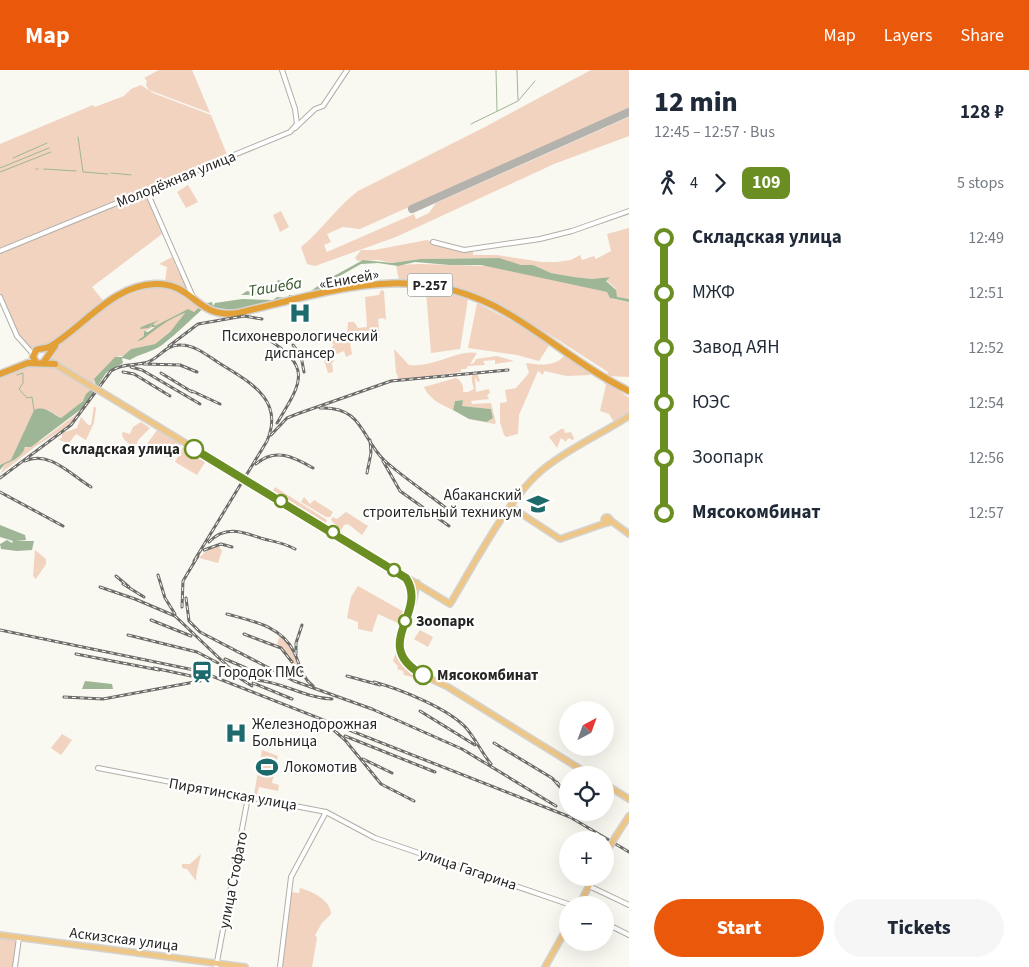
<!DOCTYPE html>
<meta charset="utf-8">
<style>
body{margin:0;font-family:"Source Sans 3",sans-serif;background:#f6f6f7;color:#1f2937;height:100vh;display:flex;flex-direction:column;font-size:19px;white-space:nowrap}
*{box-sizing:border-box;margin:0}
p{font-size:16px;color:#747a83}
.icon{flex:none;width:28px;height:28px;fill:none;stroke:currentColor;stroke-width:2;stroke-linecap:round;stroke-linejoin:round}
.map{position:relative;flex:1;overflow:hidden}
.side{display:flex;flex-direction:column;background:#fff;width:400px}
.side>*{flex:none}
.badge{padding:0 10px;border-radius:8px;font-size:18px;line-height:32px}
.needle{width:32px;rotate:41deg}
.fabs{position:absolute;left:559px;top:631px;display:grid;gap:10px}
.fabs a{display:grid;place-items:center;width:55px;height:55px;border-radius:50%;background:#fff;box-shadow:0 5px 20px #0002;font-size:25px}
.map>.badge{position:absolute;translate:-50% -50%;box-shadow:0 0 0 2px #fff}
.legs{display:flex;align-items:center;gap:8px;height:55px;padding:0 25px;font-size:16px}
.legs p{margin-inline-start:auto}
.overview{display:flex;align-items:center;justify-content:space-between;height:85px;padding:0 25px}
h1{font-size:28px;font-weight:800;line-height:38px}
.action{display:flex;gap:10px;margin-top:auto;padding:10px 25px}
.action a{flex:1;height:58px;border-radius:30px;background:#ea580c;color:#fff;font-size:20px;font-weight:800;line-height:58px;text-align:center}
.action a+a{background:#f6f6f7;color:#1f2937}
ul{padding:0 25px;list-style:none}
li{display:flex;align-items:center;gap:18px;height:55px;font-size:19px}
li i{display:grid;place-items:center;width:8px;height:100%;margin:0 6px;background:currentColor}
li i::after{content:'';width:12px;height:12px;margin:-6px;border:4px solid;border-radius:50%;background:#fff}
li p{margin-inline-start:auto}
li:first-child i{background:linear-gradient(#0000 50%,currentColor 0)}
li:last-child i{background:linear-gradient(currentColor 50%,#0000 0)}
header{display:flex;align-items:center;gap:30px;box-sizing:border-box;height:70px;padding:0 25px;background:#ea580c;color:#fff}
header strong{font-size:24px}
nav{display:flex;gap:28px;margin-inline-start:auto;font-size:18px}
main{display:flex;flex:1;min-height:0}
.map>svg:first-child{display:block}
.green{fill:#f1d3c0}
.water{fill:#9fb696}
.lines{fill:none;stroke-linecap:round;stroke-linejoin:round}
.stream{stroke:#9fb696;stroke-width:1}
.taxiway{stroke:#b3b2ad;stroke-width:3}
.runway{stroke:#b3b2ad;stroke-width:8}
.minor-casing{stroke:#b1afa8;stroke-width:6}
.major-casing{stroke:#d4d3d3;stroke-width:8}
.highway-casing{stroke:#d4d3d3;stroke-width:9}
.minor{stroke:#fff;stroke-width:4}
.major{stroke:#eec686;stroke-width:5}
.highway{stroke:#e3a036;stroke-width:6}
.rail-casing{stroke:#6d6c69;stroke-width:3}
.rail{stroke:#fff;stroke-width:1;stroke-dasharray:4;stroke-linecap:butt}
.major-bridge-casing{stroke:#d4d3d3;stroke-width:8;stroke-linecap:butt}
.major-bridge{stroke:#eec686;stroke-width:5}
.line-1-casing{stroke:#fff;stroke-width:11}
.line-1{stroke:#6b8e23;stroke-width:8}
.stop-1-dot{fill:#fff;stroke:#6b8e23;stroke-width:2.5}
.labels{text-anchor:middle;stroke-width:4.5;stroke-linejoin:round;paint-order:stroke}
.shield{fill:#fff;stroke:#676665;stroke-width:1}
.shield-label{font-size:14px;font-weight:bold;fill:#262523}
.street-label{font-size:15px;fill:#262523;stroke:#fff}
.poi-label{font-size:15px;fill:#262523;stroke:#fff;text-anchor:start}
.stop-label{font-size:15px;font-weight:bold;fill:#262523;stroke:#fff;text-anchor:start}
.water-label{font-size:16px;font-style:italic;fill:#325324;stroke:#fff}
</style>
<header>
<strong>Map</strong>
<nav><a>Map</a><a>Layers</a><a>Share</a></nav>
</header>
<main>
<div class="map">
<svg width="629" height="897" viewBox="0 0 629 897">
<rect width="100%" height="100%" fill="#f9f8f1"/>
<g class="green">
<polygon points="159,0 192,0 210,43 149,20 146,15 147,11 144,8"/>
<path d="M591,0H629V38L360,159L343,157L327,164L331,172L324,175L327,182L414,144L416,149L429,143L436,133L629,47V66L554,94L396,167L315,196L307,194L301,177C322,160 336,138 358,121L483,58Z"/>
<polygon points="141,15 153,23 211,45 228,87 0,180 0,74 93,35 95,37 124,26 131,19"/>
<polygon points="188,115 198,132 186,138 177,122"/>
<polygon points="143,125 147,127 162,164 92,217 105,233 52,273 31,278 22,271 14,258 0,223 0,182"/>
<polygon points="281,141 289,157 280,162 273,145"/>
<polygon points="629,158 629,229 618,228 614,225 616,223 615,218 606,210 610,207 592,209 574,207 551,203 533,195 521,195 495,188 420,189 392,193 378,190 358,191 355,188 361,180 374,180 427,170 460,182 473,180 473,185 497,185 542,192 557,192 571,190 580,185 582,190 594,186 596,189 611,181 607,164"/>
<polygon points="172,187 179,203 181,204 189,222 165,212 167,197 159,194"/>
<path d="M420,194L488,196L608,222L612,229L629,232V307L607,306L608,302C540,259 481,214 399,210L396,195Z"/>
<path d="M152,217L174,220L200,239L193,242L188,239L144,262V266L148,265C153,255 175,246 186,243L170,262L155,274L131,279L123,286H119L109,293L94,311L96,315L94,316L50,289L52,281C80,255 114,225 152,217Z"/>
<polygon points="381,220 384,221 386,250 383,248 378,249 380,268 350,273 352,284 346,287 344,281 329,287 331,291 335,290 332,293 333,302 328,303 324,290 334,274 328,271 330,264 333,268 347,267 348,252 354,252 358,258 367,257 365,227 379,225"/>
<polygon points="435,220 468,229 460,279 431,283 426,221"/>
<polygon points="477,233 518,254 550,274 539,291 517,285 468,278"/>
<path d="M394,279L409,295C434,298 458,279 477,283L470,294L474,293L476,289L497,286L514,291L495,294V290L483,291L485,295L468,296L466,299H461V302L399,310L396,302Z"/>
<path d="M565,285L590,301V305L567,306L544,301L543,305L538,301L519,345L518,364L506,367L504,365L500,352V333L507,332L505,320L516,318L529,303L526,293C541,295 555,297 565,285Z"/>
<polygon points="29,293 39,295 41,298 49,293 92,318 83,331 61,348 48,340 34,340 11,391 0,395 0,306"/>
<path d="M476,301L480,311L478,312L475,307L476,322L489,319L490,323L487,325L489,329L471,331L472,334L491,333L496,353L494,354L469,349L488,352L493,348L491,339L461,336L463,330L455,331L453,340C442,335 429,329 424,317L456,308C461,310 464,316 463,322H468L474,319C472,311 469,306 476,301Z"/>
<polygon points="595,304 629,328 629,343 614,352 609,344 600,341 606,315 601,309 594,306"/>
<polygon points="95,320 96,321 73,353 36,376 0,404 5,394 17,388 25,378 42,370 82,340"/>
<polygon points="94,336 96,338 94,353 86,370 76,364 68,374 58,369 62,368 62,363 77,358 81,347 88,355 91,355"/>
<path d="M141,352L150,358L138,370L136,376C130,375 123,371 122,364L123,362L130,364L133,357Z"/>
<polygon points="561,359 564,359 565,363 571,362 574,368 573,370 568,368 566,372 561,368 557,378 549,367"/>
<polygon points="157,360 181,373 172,390 148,378 147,374"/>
<polygon points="184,375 207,389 197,405 175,392"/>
<polygon points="275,417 327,450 326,453 273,421"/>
<polygon points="304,427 310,434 314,430 333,442 330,447 326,447 301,432"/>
<polygon points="346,442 368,456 362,465 348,454 344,455 341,460 331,450 333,447 337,449"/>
<polygon points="219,476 222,481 218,493 199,488 209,478"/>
<polygon points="35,480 46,489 46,494 36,509 33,506"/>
<polygon points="358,516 404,542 400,554 378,544 372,562 358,559 358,552 347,548 351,527"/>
<polygon points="420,560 433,567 428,577 414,569"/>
<polygon points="280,565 290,575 301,604 299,605 290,586 277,574"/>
<path d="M397,579C402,595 418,604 430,612L404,605L403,601L397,599L398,596L393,591Z"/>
<polygon points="62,664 72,670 61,685 51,678"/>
<polygon points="262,680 278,686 272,713 279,715 278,721 259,717 257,725 254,724"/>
<path d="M201,784C200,791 196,801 196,811L187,799L182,798V794H190Z"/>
<path d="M300,818C311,821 331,830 331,844L322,853L315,865L317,868L312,897H282L290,822L299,823Z"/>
<polygon points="0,867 17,869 14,897 0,897"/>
</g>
<g class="water">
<path d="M499,188L521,195H533L551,203L574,207L592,209L610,207L606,211L616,220L617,227L629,229V232L610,228L607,222L481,195H450L415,192L398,196L378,193L361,194L338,207L335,213L324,215L321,221C290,229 236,248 206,236C192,248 178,263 162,275C152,282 139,284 130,290L122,288L123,293L106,303L84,337L31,377H25C23,386 13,391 5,394L0,400V395L11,390L34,340C45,335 52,344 61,348L83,331L86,324L96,315L94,309L115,287H122L131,279L155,274L170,262L185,243C168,249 156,259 142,270L137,271L144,266V261L148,262L155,257H151L152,254L149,258L140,259L141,257L159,250L153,254L155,256L188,239L194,242L203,234L212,232L213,236L215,233L242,229L273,230L277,227L288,228L289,225L300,226L310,222L323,212L363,190L392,193L420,189Z"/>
<polygon points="278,210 286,212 288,215 297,211 298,212 294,213 292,218 277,220 281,214 266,223 265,219 262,221 264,224 260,222 259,225 241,225 247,221 254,223 255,219 251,220 257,216 276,214"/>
<polygon points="463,330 462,336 491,339 493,348 487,352 469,349 453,340 455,331"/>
<polygon points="0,455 25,465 26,470 16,471 34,471 32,480 17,481 1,479 0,474 7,470 12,473 13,471 0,467"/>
<polygon points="85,611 112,614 113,619 82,619"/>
</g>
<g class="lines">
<g class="stream">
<polyline points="496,0 497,41"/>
<polyline points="517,0 518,30"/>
<polyline points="471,54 518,31 535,11"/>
<polyline points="78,67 83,102 108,104"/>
<polyline points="13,88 47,73"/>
<polyline points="0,98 49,78"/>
<polyline points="36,99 38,99"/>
<polyline points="44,99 76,101"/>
<polyline points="0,102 51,82"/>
<polyline points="111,103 131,105"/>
<polyline points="17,305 23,303 23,313 19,319 27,328 32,327 34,340"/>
</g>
<polyline class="taxiway" points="619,47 629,43"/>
<polyline class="runway" points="412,139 629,42"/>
<g class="minor-casing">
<g id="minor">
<polyline points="295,58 315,39 323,36 347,0"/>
<polyline points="147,122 193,227"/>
<polyline points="433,172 464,180 540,169 572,161 629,141"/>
<polyline points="0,181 290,62 297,54 295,39 282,0"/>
<polyline points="0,227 17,266 33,284"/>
<polyline points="98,698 326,742 375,768 571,835"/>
<polyline points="589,816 629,835"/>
<polyline points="605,853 629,865"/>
<polyline points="15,897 19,868"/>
<polyline points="216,897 248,727"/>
<polyline points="280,897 291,807 326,742"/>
</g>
</g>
<g class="major-casing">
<g id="major">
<polyline points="53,293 89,315"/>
<path d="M100,321L450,534C473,496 508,429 541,401C567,379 600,365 629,346"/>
<polyline points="511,437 560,469 606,453"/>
<circle cx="607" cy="450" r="3"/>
<polyline points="610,450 629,464"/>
<polyline points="405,508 409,515 411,528 399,577 405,592 418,603 448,617 590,705"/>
<polyline points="413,532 417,513"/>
<polyline points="605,714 629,729"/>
<polyline points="616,766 629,746"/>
<polyline points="605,784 610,776"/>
<polyline points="579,835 593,808"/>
<polyline points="0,865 245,897"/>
<polyline points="545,897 568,856"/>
</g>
</g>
<g class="highway-casing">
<g id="highway">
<path d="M36,292L33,287L36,280C41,278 46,279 51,276C84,256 113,215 155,214C195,213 195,249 238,243C333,221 415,189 507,243C548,267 586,300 629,321"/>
<polyline points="43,293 55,276"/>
<polyline points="0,304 28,293 55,294"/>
</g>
</g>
<use href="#minor" class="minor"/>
<use href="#major" class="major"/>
<use href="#highway" class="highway"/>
<g class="rail-casing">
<g id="rail">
<path d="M266,268C313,297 302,312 277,353"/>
<polyline points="293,275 301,286 304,302"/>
<polyline points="169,276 198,254 244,246 262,249"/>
<polyline points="144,294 180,295 197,302"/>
<polyline points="131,297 142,300 200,334"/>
<polyline points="123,302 134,304 170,326"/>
<polyline points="161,303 192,322"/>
<polyline points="192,321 220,334"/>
<path d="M320,338C363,336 361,368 384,390C405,409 429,424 451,442"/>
<polyline points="271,365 287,348 297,344 391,311 508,300"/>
<path d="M25,391C49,380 71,405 91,417"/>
<polyline points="383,391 400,421 449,456"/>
<path d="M256,394C275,377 294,387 313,398"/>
<polyline points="367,403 371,383 370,370"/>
<path d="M0,408L71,355L111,301C123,293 135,296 148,292C160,287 167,274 181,275C195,275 208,286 219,293C249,312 285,329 267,371L194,491"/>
<polyline points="0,422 63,456"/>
<path d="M209,472C227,454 244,463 264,469C276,472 284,473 295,479"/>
<polyline points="204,480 221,474 232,477"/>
<polyline points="158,505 165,528 175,544"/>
<polyline points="116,506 129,517"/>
<polyline points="123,514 144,527"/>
<polyline points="100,517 135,529 175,546 241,609 252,616"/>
<polyline points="186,528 189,551 200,562 294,611 372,639 462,679 556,736"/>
<polyline points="182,537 183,511 198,486"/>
<path d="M227,544C252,551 282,556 294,582C300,594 301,607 313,616"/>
<polyline points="151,550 191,566"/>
<polyline points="0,560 199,601 570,747 629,782"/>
<polyline points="244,564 281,578 292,592"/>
<polyline points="128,565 197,582 218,593"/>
<polyline points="76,584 159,600"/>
<polyline points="296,584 296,573 302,555"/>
<polyline points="225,589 246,598"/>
<polyline points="154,598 205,609"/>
<polyline points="347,606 380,615"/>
<path d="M256,610C283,612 305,628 332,629"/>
<path d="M374,612C400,619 450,639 467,659C476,670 482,683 491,694"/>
<polyline points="253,613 292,629"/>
<polyline points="64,627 103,629 200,611"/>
<polyline points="420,641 475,675"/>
<polyline points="329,656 345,670 381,714 414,731"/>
<polyline points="345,666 435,702"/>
<polyline points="494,673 552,708 560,717"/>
<polyline points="363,689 392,703"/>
<polyline points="557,712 568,728"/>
</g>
</g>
<use href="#rail" class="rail"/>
<g class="major-bridge-casing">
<g id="major-bridge">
<polyline points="89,315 100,321"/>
<polyline points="610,776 616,766"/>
</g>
</g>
<use href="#major-bridge" class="major-bridge"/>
</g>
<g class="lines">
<g class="line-1-casing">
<path id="line-1" d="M194,379L406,508C429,543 369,575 423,605"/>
</g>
<use href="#line-1" class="line-1"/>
</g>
<defs>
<g id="hospital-bare" transform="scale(1.725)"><path d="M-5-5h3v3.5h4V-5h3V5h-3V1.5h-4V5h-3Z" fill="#1d6a6c" stroke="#fff" stroke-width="2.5" paint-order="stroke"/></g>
<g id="university-bare" transform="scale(1.725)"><path d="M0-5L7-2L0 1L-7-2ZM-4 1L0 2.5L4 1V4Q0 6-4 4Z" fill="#1d6a6c" stroke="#fff" stroke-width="2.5" paint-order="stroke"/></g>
<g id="station-bare" transform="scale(1.725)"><path d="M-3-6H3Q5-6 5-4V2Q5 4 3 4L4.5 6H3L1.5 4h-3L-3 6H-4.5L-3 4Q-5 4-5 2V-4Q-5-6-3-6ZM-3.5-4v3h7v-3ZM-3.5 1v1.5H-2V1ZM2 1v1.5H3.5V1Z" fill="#1d6a6c" stroke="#fff" stroke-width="2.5" paint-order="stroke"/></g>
<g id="stadium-bare" transform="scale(1.725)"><path d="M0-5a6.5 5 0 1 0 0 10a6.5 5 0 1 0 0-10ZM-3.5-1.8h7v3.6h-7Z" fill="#1d6a6c" stroke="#fff" stroke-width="2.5" paint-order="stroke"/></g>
</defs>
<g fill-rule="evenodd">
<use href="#hospital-bare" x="300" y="243"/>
<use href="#university-bare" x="538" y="434"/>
<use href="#station-bare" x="202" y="602"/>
<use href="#hospital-bare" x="236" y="663"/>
<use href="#stadium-bare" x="267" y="697"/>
</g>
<g class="stop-1-dot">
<circle cx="194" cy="379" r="9"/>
<circle cx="281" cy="431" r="6"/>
<circle cx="333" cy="462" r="6"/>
<circle cx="394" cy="500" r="6"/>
<circle cx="405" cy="551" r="6"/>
<circle cx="423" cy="605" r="9"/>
</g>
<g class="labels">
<rect class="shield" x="407.5" y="203.5" width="45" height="23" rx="4"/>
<g class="shield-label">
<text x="430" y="220">Р-257</text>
</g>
<g class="street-label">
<text transform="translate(176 109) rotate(-22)" y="5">Молодёжная улица</text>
<text transform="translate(349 209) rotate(-10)" y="5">«Енисей»</text>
<text transform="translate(233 724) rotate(10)" y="5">Пирятинская улица</text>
<text transform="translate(468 799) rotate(19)" y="5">улица Гагарина</text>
<text transform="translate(233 810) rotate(-79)" y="5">улица Стофато</text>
<text transform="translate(124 869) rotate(7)" y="5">Аскизская улица</text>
</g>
<g class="poi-label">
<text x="300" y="271" text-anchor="middle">Психоневрологический<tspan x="300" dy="17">диспансер</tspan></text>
<text x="522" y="430" text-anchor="end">Абаканский<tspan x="522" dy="17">строительный техникум</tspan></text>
<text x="218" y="607">Городок ПМС</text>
<text x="252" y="659">Железнодорожная<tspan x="252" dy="17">Больница</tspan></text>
<text x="284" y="702">Локомотив</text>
</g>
<g class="stop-label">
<text x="180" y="384" text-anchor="end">Складская улица</text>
<text x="416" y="556">Зоопарк</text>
<text x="437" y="610">Мясокомбинат</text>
</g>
<g class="water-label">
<text transform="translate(275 216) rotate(-9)" y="6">Ташеба</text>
</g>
</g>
</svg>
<div class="fabs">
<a><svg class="needle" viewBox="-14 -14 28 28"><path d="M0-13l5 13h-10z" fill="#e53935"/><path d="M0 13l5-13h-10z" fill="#747a83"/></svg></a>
<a><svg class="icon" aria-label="locate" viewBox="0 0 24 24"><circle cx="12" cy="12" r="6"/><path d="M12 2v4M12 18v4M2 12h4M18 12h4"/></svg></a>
<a>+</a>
<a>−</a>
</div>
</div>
<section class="side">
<div class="overview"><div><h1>12 min</h1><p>12:45 – 12:57 · Bus</p></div><b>128 ₽</b></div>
<div class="legs"><svg class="icon" aria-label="walk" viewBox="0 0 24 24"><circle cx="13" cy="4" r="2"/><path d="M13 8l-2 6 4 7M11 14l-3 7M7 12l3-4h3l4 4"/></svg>4<svg class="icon" aria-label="forward" viewBox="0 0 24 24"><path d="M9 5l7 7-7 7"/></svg><b class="badge" style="background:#6b8e23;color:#fff">109</b><p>5 stops</p></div>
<ul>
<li><i style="color:#6b8e23"></i><b>Складская улица</b><p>12:49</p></li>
<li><i style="color:#6b8e23"></i><span>МЖФ</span><p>12:51</p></li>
<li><i style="color:#6b8e23"></i><span>Завод АЯН</span><p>12:52</p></li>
<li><i style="color:#6b8e23"></i><span>ЮЭС</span><p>12:54</p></li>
<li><i style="color:#6b8e23"></i><span>Зоопарк</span><p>12:56</p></li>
<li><i style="color:#6b8e23"></i><b>Мясокомбинат</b><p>12:57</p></li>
</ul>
<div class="action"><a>Start</a><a>Tickets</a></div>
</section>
</main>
